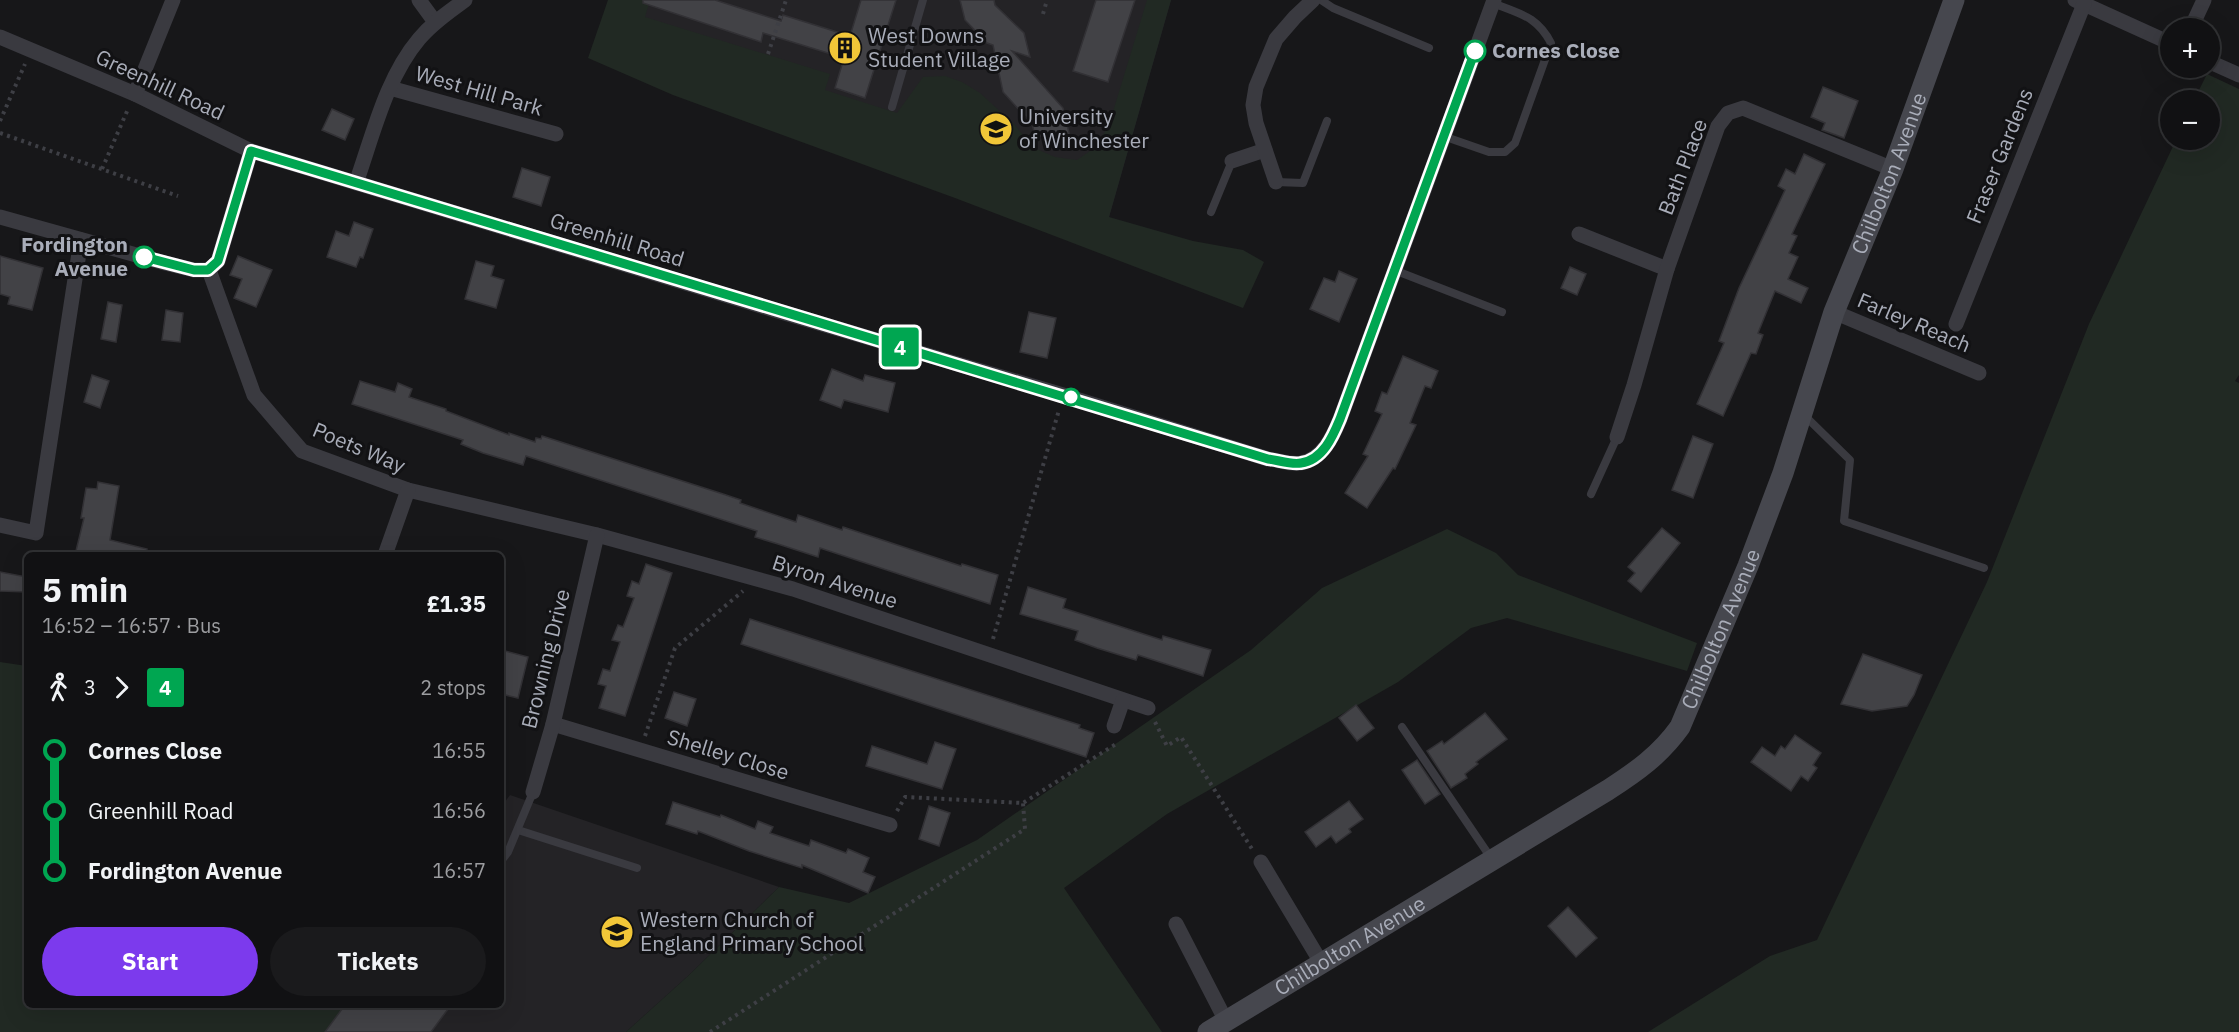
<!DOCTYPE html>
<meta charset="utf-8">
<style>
body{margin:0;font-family:"IBM Plex Sans",sans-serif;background:#1a1a1c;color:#f1f3f6;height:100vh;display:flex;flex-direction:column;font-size:22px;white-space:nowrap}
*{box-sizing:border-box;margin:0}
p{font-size:20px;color:#9c9da0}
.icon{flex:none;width:33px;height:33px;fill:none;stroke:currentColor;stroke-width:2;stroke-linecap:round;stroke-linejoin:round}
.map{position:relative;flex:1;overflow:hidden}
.side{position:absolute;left:24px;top:552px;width:480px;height:456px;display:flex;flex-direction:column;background:#111113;border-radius:9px;box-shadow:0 6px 24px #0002,0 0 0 2px #303133}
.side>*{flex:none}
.badge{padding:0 12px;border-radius:4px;font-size:21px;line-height:39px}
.buttons{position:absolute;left:2160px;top:18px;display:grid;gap:12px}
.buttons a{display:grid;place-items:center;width:60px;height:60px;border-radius:50%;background:#111113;box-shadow:0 6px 24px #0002,0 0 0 2px #303133;font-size:30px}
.map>.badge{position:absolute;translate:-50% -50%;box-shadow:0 0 0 3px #fff}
.legs{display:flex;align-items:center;gap:9px;height:66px;padding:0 18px;font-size:20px}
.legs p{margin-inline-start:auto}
.summary{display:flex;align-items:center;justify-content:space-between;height:102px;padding:0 18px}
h1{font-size:33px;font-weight:700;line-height:45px}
.button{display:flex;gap:12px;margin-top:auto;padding:12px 18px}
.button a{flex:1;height:69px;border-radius:36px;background:#7c3aed;color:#fff;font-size:24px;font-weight:700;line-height:69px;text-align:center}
.button a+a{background:#1a1a1c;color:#f1f3f6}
ul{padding:0 18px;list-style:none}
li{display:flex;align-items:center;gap:21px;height:60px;font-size:22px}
li i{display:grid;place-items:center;width:9px;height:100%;margin:0 8px;background:currentColor}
li i::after{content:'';width:15px;height:15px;margin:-8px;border:4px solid;border-radius:50%;background:#111113}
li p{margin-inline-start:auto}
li:first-child i{background:linear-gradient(#0000 50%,currentColor 0)}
li:last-child i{background:linear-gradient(currentColor 50%,#0000 0)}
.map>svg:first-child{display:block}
.built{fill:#242326}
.green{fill:#212923}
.building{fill:#424246;stroke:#323135;stroke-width:1.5}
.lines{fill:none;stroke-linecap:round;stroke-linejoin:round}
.path{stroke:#3e3f45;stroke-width:4;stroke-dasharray:3 4.5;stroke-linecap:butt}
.service{stroke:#3a3a40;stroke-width:8}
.minor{stroke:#3a3a40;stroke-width:15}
.secondary{stroke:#46474e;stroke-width:21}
.line-1-casing{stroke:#fff;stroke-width:14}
.line-1{stroke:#00a651;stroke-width:9}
.stop-1-dot{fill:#fff;stroke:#00a651;stroke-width:3}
.labels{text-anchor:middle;stroke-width:6;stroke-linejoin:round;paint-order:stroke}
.poi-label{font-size:21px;fill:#a9adb9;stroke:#121214;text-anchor:start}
.stop-label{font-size:21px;font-weight:bold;fill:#a9adb9;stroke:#121214;text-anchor:start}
.street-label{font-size:21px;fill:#a9adb9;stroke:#121214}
</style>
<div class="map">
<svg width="2239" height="1032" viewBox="0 0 2239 1032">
<rect width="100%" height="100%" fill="#171719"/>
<g class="built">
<polygon points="623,0 1171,0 1109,217 607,42"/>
<polygon points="510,795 779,887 688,976 626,1032 338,1032 357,1005 501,1005 501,807"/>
</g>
<g class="green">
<polygon points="608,0 650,0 645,17 830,74 825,90 897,113 923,77 945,76 962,82 980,93 1015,125 1032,147 1055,157 1077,160 1090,151 1108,128 1147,0 1171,0 1109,217 1193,241 1243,250 1264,262 1243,308 955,198 673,95 588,58"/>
<polygon points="2207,74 2239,89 2239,375 2235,381 2239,383 2239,1032 1648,1032 1770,956 1817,940 1987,582 2089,324 2176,140 2210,140 2210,100 2194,100"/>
<polygon points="1447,529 1496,553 1518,575 1697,643 1687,671 1507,618 1471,628 1398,682 1167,814 1064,888 1162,1032 626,1032 688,976 779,887 849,903 977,840 1251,650 1322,588"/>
<polygon points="0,662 27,666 27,1005 357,1005 338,1032 0,1032"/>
</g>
<g class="building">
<polygon points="643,0 715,0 781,21 783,15 850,36 861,0 896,0 865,98 835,88 844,58 763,33 761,42 643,3"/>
<polygon points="960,0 994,0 995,5 1024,33 1030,57 1012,51 1063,108 1070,137 1053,140 1035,135 1032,124 1003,92 993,45 987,43 965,20"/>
<polygon points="1096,0 1135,0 1108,82 1073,71"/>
<polygon points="1823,87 1858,101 1844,138 1822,130 1825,123 1811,117"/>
<polygon points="332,109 354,119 345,140 322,130"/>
<polygon points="1804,154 1825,164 1792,234 1797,236 1789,253 1798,257 1788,279 1808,288 1801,303 1775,291 1758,333 1763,335 1756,354 1751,353 1723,416 1697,404 1724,343 1719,341 1739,288 1785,190 1778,186 1786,169 1795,174"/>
<polygon points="522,168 550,177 541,206 513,197"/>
<polygon points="354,222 373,229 363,258 360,257 356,267 327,257 336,231 349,236"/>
<polygon points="0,256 43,268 32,310 8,304 10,297 0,294"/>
<polygon points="238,256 272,270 256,307 234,298 242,279 230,275"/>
<polygon points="476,261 494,266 491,276 504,280 496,308 465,299"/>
<polygon points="1570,267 1586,274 1577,295 1561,288"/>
<polygon points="1339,271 1357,279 1339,322 1310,309 1324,278 1335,282"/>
<polygon points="108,302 122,305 116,342 101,339"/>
<polygon points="166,310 183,313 180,342 162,340"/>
<polygon points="1029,312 1056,318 1047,358 1020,352"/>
<polygon points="1403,356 1438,371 1431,388 1425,386 1410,423 1416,425 1395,469 1393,468 1367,508 1345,493 1368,456 1363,454 1382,414 1375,411 1382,392 1387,394"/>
<polygon points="832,369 863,381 865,375 895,383 888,412 844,400 841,408 820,400"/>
<polygon points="92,375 109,381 100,408 84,402"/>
<polygon points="360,381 395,392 398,383 412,389 409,397 446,409 446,411 509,435 509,433 535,442 536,438 541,439 542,436 723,494 741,500 740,503 796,522 798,515 842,530 843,527 961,566 962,564 998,575 990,604 820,548 818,557 778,544 755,537 757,531 526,456 523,465 483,453 461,444 463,440 352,404"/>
<polygon points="1693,436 1713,444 1693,498 1672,490"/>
<polygon points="98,482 119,486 110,540 147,549 146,555 75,555 84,518 81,518 86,488 97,489"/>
<polygon points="1662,528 1680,543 1641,592 1628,581 1635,573 1628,567"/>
<polygon points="646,564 672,573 625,716 599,708 606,686 598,684 603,669 610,671 620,642 612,640 618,625 623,627 634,598 627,596 632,581 639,584"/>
<polygon points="0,572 27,577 27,592 0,591"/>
<polygon points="1028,587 1066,599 1063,608 1162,640 1163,636 1211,650 1203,676 1138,655 1136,660 1097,648 1075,640 1078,631 1020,614"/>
<polygon points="750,619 1080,725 1079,728 1094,733 1086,757 741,644"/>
<polygon points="501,650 528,657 518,698 501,694"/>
<polygon points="1863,654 1922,675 1914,695 1907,706 1872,711 1841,704"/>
<polygon points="674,692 696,699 687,726 665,718"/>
<polygon points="1356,705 1374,728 1357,741 1339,718"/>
<polygon points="1485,713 1507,739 1476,762 1478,764 1465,774 1467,778 1451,788 1427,751 1442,741 1444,744"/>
<polygon points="1795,735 1821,753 1813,765 1817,768 1808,781 1801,776 1791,791 1751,762 1762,747 1775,756 1781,746 1785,749"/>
<polygon points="935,742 956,749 942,789 866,766 872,746 927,764"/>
<polygon points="1417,760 1440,794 1425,804 1402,770"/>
<polygon points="1349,801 1363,819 1349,829 1351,832 1336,843 1331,836 1316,847 1305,832"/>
<polygon points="673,802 720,817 721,815 755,829 758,821 773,827 770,833 809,846 811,840 846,853 848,849 869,858 863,872 875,877 868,893 802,865 802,868 749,851 698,831 697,834 666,824"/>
<polygon points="929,806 950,813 939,846 919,839"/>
<polygon points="1568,907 1597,938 1576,957 1548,926"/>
<polygon points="345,1005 451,1005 431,1032 325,1032"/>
</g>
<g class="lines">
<g class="path">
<polyline points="1043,14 1047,0"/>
<polyline points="768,54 786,0"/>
<polyline points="0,121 25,64"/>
<polyline points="0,133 178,196"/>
<polyline points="102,169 128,109"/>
<polyline points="993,639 1059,410"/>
<polyline points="1155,722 1167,746 1181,737 1252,849"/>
<polyline points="645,736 675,648 743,591"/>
<polyline points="897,811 905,797 1023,803 1116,744 1116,742"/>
<polyline points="710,1032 1025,829 1023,803"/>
</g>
<g class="service">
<polyline points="1321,0 1333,8 1429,48"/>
<polyline points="892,107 923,0"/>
<path d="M1443,136L1489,152H1505L1515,143L1551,43C1537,16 1520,14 1493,3"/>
<polyline points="1276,182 1303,183 1327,121"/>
<polyline points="1211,212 1232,161"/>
<polyline points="1394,270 1502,312"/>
<polyline points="1804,415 1850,460 1844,521 1984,568"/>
<polyline points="1591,494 1617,437"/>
<polyline points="1402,727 1491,858"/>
<polyline points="518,830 637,868"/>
<polyline points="501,861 508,852 533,792"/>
</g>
<g class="minor">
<polyline points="419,0 435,22"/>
<polyline points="2075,0 2170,43"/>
<polyline points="2191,28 2204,0"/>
<path d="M0,37L135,94L251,151L771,309L1063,395L1268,459C1278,460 1291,465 1301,463C1323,459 1333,436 1340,419L1494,0"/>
<polyline points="2210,62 2239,75"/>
<polyline points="390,88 556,134"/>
<polyline points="135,94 173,0"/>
<polyline points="1232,161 1265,150"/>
<polyline points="1276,182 1256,123 1253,105 1256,87 1276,39 1295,17 1313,0"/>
<path d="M356,183C373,135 386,78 419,39C432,23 449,12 465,0"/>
<polyline points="0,217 165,263 194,270 209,270 218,261 251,151"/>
<polyline points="1579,234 1667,269"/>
<polyline points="209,270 254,395 302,451 408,490 597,535 793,589 1148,708"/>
<polyline points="1834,312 1979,373"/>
<polyline points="1956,324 2084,4"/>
<polyline points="1617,437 1634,385 1667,269 1718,126 1728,113 1743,108 1893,169"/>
<polyline points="0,525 36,533 81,240"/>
<polyline points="385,555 408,490"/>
<polyline points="553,724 890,825"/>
<polyline points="1114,726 1123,700"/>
<polyline points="533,792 553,724 597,535"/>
<polyline points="1261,862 1322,964"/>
<polyline points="1176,924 1226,1021"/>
</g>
<path class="secondary" id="s1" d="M1208,1032L1608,790C1636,772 1660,755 1680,727L1748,566L1783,473L1834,312L1893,169L1954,0"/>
</g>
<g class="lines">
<g class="line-1-casing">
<path id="line-1" d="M144,257L194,270H208L218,261L251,151C589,255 930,354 1268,459C1278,460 1291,465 1301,463C1323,460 1333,436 1340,419L1475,51"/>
</g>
<use href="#line-1" class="line-1"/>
</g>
<defs>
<g id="building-disc" transform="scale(1.725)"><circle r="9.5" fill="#f1c638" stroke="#121214"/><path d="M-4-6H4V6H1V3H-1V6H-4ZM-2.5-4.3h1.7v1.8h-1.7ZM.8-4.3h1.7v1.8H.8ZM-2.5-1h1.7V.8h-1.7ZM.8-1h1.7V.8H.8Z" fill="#111"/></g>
<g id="university-disc" transform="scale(1.725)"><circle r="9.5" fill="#f1c638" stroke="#121214"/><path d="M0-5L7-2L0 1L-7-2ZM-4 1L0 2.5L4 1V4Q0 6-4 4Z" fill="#111"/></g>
<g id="school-disc" transform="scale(1.725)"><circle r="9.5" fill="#f1c638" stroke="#121214"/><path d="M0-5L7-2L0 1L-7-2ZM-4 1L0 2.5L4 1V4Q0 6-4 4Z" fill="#111"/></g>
</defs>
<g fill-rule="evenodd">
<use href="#building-disc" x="845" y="48"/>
<use href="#university-disc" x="996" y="129"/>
<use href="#school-disc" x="617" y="932"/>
</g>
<g class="stop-1-dot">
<circle cx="1475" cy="51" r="10"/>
<circle cx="144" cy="257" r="10"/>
<circle cx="1071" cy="397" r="8"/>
</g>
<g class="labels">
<g class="poi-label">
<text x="868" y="43">West Downs<tspan x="868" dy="24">Student Village</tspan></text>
<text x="1019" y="124">University<tspan x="1019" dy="24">of Winchester</tspan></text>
<text x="640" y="927">Western Church of<tspan x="640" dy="24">England Primary School</tspan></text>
</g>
<g class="stop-label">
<text x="1492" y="58">Cornes Close</text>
<text x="128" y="252" text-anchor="end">Fordington<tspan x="128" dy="24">Avenue</tspan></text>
</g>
<g class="street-label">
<text transform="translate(160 85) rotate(25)" y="7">Greenhill Road</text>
<text transform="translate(479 91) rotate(16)" y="7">West Hill Park</text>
<text transform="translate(2000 156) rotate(-68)" y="7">Fraser Gardens</text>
<text transform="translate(1683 167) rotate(-69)" y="7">Bath Place</text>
<text dy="7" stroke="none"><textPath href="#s1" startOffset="1156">Chilbolton Avenue</textPath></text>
<text transform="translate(617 240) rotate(17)" y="7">Greenhill Road</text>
<text transform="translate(1914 323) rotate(23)" y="7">Farley Reach</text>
<text transform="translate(359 448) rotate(23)" y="7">Poets Way</text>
<text transform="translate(835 582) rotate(18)" y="7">Byron Avenue</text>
<text dy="7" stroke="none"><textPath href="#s1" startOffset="670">Chilbolton Avenue</textPath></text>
<text transform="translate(546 659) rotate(-76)" y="7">Browning Drive</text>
<text transform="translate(728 755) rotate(17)" y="7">Shelley Close</text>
<text dy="7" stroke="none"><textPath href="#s1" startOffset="166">Chilbolton Avenue</textPath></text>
</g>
</g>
</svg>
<div class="buttons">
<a>+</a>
<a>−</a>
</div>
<b class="badge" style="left:900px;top:347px;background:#00a651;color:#fff">4</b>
<section class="side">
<div class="summary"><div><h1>5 min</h1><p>16:52 – 16:57 · Bus</p></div><b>£1.35</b></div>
<div class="legs"><svg class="icon" aria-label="walk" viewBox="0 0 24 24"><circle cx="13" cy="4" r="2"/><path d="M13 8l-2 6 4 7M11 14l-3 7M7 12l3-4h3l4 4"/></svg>3<svg class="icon" aria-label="forward" viewBox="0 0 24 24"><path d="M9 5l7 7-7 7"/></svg><b class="badge" style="background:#00a651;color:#fff">4</b><p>2 stops</p></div>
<ul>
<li><i style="color:#00a651"></i><b>Cornes Close</b><p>16:55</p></li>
<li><i style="color:#00a651"></i><span>Greenhill Road</span><p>16:56</p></li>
<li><i style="color:#00a651"></i><b>Fordington Avenue</b><p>16:57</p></li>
</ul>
<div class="button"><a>Start</a><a>Tickets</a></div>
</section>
</div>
